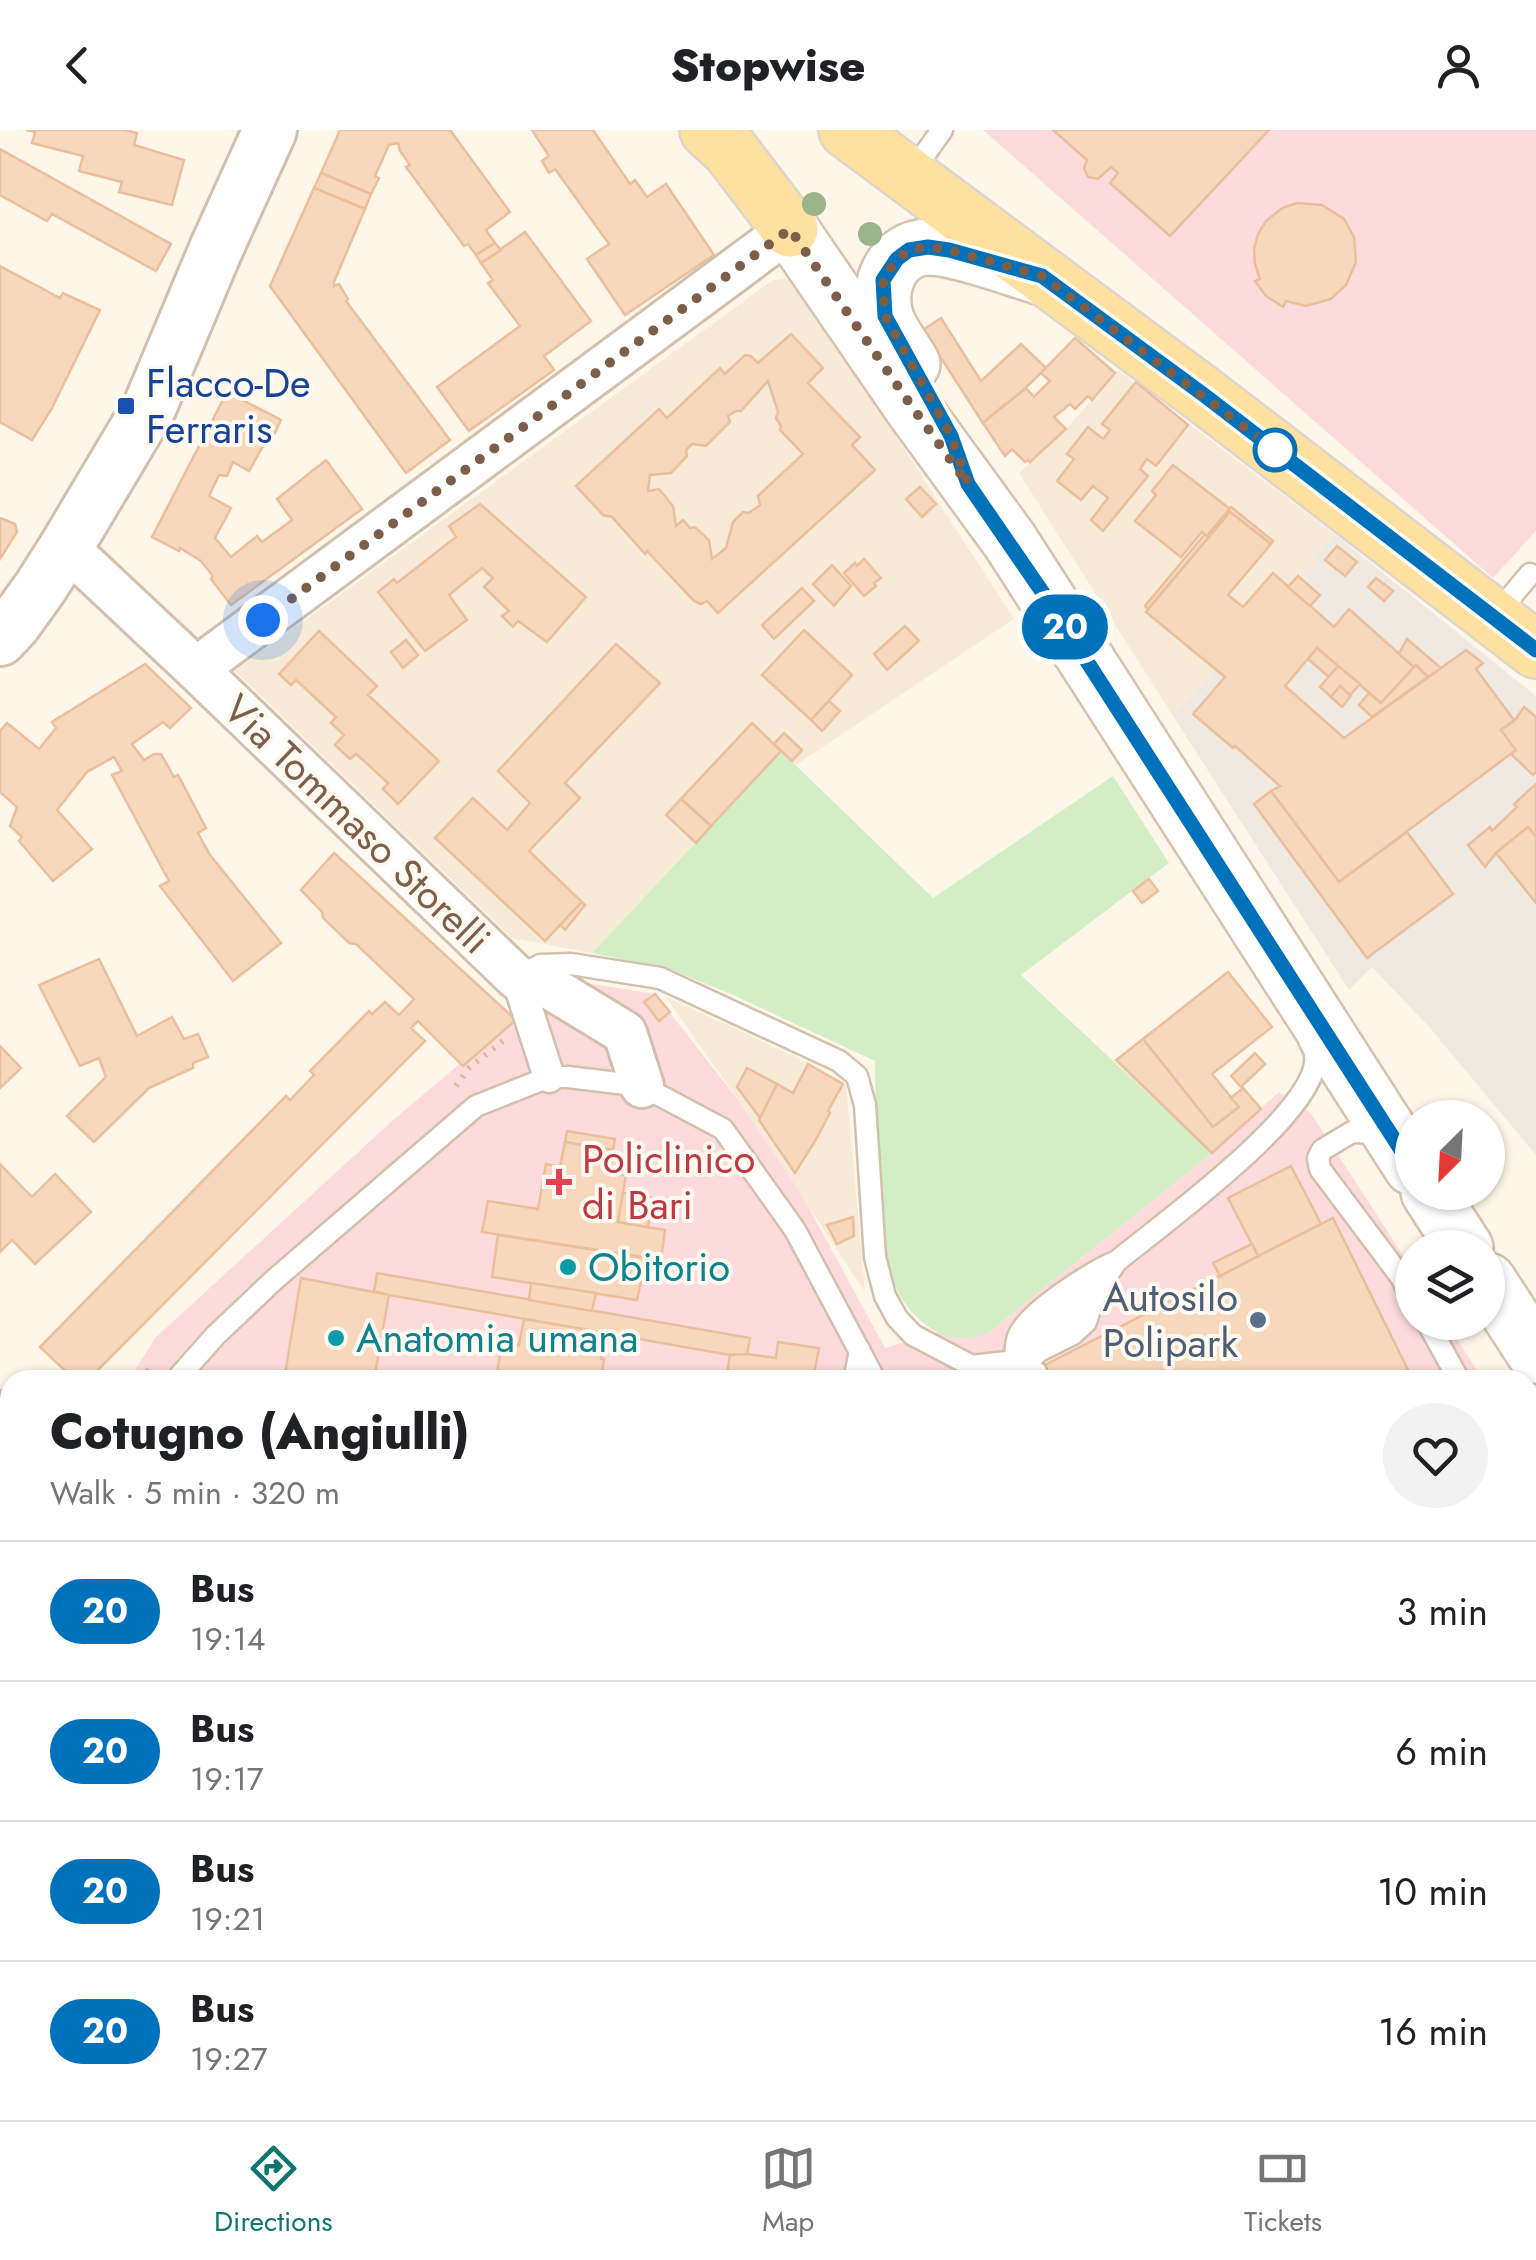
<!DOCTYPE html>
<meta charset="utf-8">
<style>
body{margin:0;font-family:Jost,sans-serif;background:#f2f2f2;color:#202124;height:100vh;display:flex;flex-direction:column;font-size:38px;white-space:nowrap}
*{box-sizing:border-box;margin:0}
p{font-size:32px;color:#757577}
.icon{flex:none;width:55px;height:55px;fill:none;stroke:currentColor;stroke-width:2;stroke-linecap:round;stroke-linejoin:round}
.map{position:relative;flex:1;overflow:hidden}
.drawer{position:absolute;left:0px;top:1240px;width:1538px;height:750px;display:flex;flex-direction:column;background:#fff;border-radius:30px 30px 0 0;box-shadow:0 2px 8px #0004}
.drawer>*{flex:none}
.badge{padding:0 20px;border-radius:32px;font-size:35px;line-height:65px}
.needle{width:65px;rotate:204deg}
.fabs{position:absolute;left:1395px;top:970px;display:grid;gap:20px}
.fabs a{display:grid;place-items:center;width:110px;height:110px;border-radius:50%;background:#fff;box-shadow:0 2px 8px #0004;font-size:50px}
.you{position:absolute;width:50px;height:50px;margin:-25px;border:8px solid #fff;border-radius:50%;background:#1a73e8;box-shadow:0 0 0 15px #1a73e833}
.map>.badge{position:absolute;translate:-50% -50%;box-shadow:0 0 0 5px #fff}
.round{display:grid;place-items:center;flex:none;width:105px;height:105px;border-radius:52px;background:#f2f2f2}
.overview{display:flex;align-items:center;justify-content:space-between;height:170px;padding:0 50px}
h1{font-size:48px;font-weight:800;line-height:75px}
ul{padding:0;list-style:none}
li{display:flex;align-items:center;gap:30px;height:140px;padding:0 50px;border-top:2px solid #e0e0e0}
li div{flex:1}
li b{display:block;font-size:38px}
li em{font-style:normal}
li .badge{min-width:110px;font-weight:700;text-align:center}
header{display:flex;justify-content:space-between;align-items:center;height:130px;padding:0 50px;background:#fff;font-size:45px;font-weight:800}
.dock{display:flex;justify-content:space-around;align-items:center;height:140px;border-top:2px solid #e0e0e0;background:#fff;font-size:28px;color:#757577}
.dock a{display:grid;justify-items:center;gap:5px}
.dock .current{color:#0f766e}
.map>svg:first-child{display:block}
.residential{fill:#f7ead6}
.industrial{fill:#efe9e2}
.medical{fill:#fddbdd}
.grass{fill:#d3eec5}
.building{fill:#f7d8bd;stroke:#ebbf9c;stroke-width:2.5;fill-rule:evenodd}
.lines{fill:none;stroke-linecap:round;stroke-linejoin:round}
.service-casing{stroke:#d3c0ac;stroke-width:25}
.pedestrian-casing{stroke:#d3c0ac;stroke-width:35}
.minor-casing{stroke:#d3c0ac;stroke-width:48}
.tertiary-casing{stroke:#d3c0ac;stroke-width:58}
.secondary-casing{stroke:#d8c2ac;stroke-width:60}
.primary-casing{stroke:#ddd5d0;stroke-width:60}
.path{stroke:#ddbb9f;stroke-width:6;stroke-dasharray:2.5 8;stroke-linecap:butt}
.service{stroke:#fff;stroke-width:20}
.pedestrian{stroke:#fff;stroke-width:30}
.minor{stroke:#fff;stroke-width:42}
.tertiary{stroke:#fff;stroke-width:52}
.secondary{stroke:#fff;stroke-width:55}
.primary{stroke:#ffe19f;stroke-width:55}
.tree{fill:#9cb48a}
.line-casing{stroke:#fff;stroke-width:22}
.line{stroke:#0072bc;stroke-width:15}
.walk{stroke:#7c5e49;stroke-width:10;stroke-dasharray:0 18}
.transit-dot{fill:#1a4fb4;stroke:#fffaf1;stroke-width:4}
.stop-dot{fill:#fff;stroke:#0072bc;stroke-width:5}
.health-dot{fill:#e0444e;stroke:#fffaf1;stroke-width:4}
.culture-dot{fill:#0f9aa8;stroke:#fffaf1;stroke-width:4}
.service-dot{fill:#5c6f8a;stroke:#fffaf1;stroke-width:4}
.labels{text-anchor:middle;stroke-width:8;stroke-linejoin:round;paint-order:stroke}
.transit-label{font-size:40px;fill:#164399;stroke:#fffaf1;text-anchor:start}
.street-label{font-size:40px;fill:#7c5e49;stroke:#fffaf1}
.health-label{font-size:40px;fill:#be3a42;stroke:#fffaf1;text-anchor:start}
.culture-label{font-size:40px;fill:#0d838f;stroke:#fffaf1;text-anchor:start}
.service-label{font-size:40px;fill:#4e5e75;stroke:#fffaf1;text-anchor:end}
</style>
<header><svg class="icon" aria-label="back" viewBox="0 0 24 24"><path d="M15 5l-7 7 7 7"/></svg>Stopwise<svg class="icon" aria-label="person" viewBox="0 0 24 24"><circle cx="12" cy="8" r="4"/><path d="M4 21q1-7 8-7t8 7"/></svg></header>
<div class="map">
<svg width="1536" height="1990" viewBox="0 0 1536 1990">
<rect width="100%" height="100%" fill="#fef7e9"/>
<g class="residential">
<polygon points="786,149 797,153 1014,489 796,635 780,621 592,823 512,808 235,541 773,150"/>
<polygon points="1118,240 1336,405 1173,586 1019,343 1066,299"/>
<polygon points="665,866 807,932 846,954 865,1162 739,971"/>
</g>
<polygon class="industrial" points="1336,405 1536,566 1536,1025 1430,898 1372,837 1349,860 1173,586"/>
<g class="medical">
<polygon points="983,0 1536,0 1536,401 1493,448"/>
<polygon points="560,849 655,864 739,971 803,1067 885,1218 938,1202 957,1208 988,1203 1212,1023 1279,962 1310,982 1412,1139 1412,1192 1447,1193 1483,1250 129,1250 155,1208 391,992"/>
<polygon points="1528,1342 1536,1360 1536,1456 1528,1477"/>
<polygon points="0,1394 10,1396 10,1980 1313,1980 1293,1990 0,1990"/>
</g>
<path class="grass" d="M781,621L933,768L1113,646L1169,733L1021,845L1212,1023L988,1203C978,1206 968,1209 958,1208C924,1204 898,1172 890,1141C882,1114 883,1083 881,1056C877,1014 875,973 875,931L733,865L670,839L592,823Z"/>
<g class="building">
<polygon points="26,0 125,0 137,3 134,15 184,30 172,75 119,62 122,52 79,41 83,26 32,13 35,2"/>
<polygon points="340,0 450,0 510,82 486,100 495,113 476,125 468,114 464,116 406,37 410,35 400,21 398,13 389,15 375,46 379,48 371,64 321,43"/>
<polygon points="532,0 593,0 630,54 635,50 647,67 666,54 714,125 625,185 587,129 609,114 555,39 549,43 542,31 549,26"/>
<polygon points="1053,0 1269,0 1170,106 1110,53 1118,43 1111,37 1098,49 1088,47 1084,38 1087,30"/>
<polygon points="0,19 171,114 156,141 52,84 47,91 0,65"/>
<polygon points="321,43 371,64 365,79 314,58"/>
<polygon points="314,58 365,79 334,152 334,156 339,154 348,169 346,171 450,310 406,343 270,156"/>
<polygon points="1297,73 1322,75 1344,89 1354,107 1356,132 1346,155 1331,169 1306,176 1286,171 1283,177 1266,166 1255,151 1260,149 1255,134 1254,119 1258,104 1266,91 1282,78"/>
<polygon points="525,102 591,191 544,226 554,240 469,301 437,257 520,196 488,153 493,150 481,133"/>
<polygon points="495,113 501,120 481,133 476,125"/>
<polygon points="0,136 60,168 63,163 100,180 51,280 32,310 0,292"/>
<polygon points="941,188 981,251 1021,214 1046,238 1007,276 1005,274 983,293 923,200"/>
<path d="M791,204L823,238L808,253L860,307L852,315L875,340L718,483L707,471L701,474L694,471L647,421L645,424L612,387L603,385L576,356L659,279L667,288L720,238L725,244L745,225L751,226L758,233ZM768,251L778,282L776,288L781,296L780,300L803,324L758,366L760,375L749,383L743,382L733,392L726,418L712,429L709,410L695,397L690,398L683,390L676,396L673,376L659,359L648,361L650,345L671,343L687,326L686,320L692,314L706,316L730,292L728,286L736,281H741Z"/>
<polygon points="1075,208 1115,243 1092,270 1088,266 1075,279 1070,274 1054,287 1066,299 1030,332 1028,330 1025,332 1012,319 1005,326 983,293 1026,258 1034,267 1050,251 1041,243"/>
<polygon points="1136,252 1188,295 1156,336 1147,329 1140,339 1148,346 1103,401 1091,390 1108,368 1093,356 1081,370 1057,351 1074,329 1067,324 1088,297 1103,309 1110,300 1102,294"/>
<polygon points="227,262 281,290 271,311 266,311 249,341 233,332 227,346 219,345 209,366 231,378 215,408 231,427 257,406 262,412 292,390 277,369 326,330 362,379 231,475 211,449 213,446 201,431 180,418 179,421 152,407"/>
<polygon points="1173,335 1230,379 1207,406 1202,402 1181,427 1135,391 1156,365 1152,361"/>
<polygon points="920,357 936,374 922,387 906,369"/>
<polygon points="480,374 586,467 547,512 518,491 513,497 502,486 509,481 484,457 493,448 482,438 449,465 467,490 425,521 378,462 394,449 397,453 456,407 449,396"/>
<polygon points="1231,377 1273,411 1271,414 1230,382 1148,479 1145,476 1205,404 1207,406"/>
<polygon points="1230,382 1271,414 1228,465 1243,477 1273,443 1334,497 1349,479 1414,537 1381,573 1317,518 1285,556 1344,608 1466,520 1483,533 1476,539 1514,590 1501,600 1516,620 1339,752 1271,661 1280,656 1235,616 1233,618 1193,584 1225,547 1146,482"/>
<polygon points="0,388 15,394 17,402 0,429"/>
<polygon points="1337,416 1357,432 1345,446 1325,430"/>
<polygon points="864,429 881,448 874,453 876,456 864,466 844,443 855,433 857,436"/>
<polygon points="832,435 851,456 834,476 813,454"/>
<polygon points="1298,446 1320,465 1310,476 1288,457"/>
<polygon points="1376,448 1393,461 1384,471 1368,457"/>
<polygon points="802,458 814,471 774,509 762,495"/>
<polygon points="905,496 919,511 887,540 874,524"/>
<polygon points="804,500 852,545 811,590 762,545"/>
<polygon points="319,501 377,556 368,565 439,631 398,674 383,659 388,653 364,631 356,624 350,629 335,615 344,605 331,593 336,587 296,550 291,555 279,544"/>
<polygon points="1407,509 1421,521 1441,538 1428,547 1416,535 1414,537 1399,524"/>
<polygon points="406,510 418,525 403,538 391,522"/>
<polygon points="616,514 660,553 565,653 580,668 529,721 582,772 545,811 435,708 473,668 507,700 530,673 498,641"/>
<polygon points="1317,518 1338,536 1329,547 1308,529"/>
<polygon points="145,534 191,578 170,598 163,592 132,614 144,630 154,624 161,624 174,647 178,645 206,698 198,703 210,725 281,813 233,851 160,756 169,751 112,645 122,641 114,627 87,642 57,680 92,719 53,751 19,711 22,707 10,696 17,677 0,662 0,601 7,593 39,619 56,598 52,592"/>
<polygon points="1416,535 1428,547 1372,587 1359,575 1369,563 1381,573"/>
<polygon points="1338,536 1360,554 1350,565 1340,556 1331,567 1320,557"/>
<polygon points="1340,556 1351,566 1342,577 1331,567"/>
<polygon points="829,571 840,581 822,601 811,590"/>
<polygon points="1524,577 1536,587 1536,642 1533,645 1511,624 1516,620 1501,600 1514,591"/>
<polygon points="752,593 781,621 711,696 681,669"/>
<polygon points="784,603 802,620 792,631 774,614"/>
<polygon points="1536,654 1536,707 1528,697 1496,723 1485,737 1468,715 1490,697 1492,701 1517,677 1514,674"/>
<polygon points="1271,661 1339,752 1407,702 1453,764 1367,828 1254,674"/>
<polygon points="681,669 711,696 696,713 666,685"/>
<polygon points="1528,697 1536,707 1536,773 1496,723"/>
<polygon points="334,723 516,890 463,936 418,891 411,898 425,911 88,1250 75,1250 40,1217 286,966 290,970 314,945 310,941 369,881 372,884 385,872 399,885 414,869 356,814 349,813 343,807 323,788 322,782 301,760"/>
<polygon points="1149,749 1158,761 1142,773 1133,761"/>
<polygon points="582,772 585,775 565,800 560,795"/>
<polygon points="99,829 137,906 172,887 184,909 198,904 208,927 193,933 193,938 149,958 94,1012 67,986 106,947 99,928 80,936 39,855"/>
<polygon points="1228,842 1272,897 1212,944 1239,977 1213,997 1143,909"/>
<polygon points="655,864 670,882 659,891 644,872"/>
<polygon points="1143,909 1213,997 1239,977 1231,968 1243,958 1261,979 1212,1023 1116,930"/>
<polygon points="0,916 21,938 0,958"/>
<polygon points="1255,923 1265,934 1241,957 1231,946"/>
<polygon points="808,934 843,954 828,981 830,983 815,1011 795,1043 759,990 777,954 793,963"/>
<polygon points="747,938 777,954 760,988 737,957"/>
<polygon points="567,1001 615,1009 613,1020 565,1012"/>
<polygon points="565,1012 613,1020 610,1043 626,1045 618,1092 665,1100 661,1130 482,1102 488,1071 538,1079 546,1034 560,1037"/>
<polygon points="0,1034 32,1067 55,1044 91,1082 35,1134 12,1110 0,1122"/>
<polygon points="1291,1036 1321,1094 1258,1126 1228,1068"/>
<polygon points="623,1063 654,1068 648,1097 618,1092"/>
<polygon points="853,1087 854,1106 837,1114 827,1095"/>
<polygon points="1333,1088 1413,1250 1025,1250 1045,1235"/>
<polygon points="498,1105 646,1128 637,1170 492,1147"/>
<polygon points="1252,1114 1258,1126 1220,1146 1213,1133"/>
<polygon points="377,1143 750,1208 747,1224 730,1225 389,1165 374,1161"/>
<polygon points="301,1148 389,1165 374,1250 284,1250"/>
<polygon points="531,1153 596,1163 592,1181 529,1170"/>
<polygon points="524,1189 606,1203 601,1229 604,1229 601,1250 513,1250 514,1247 497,1243 502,1213 519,1215"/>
<polygon points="778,1212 819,1218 813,1250 726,1250 730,1225 747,1224 776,1228"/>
<polygon points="0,1260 10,1261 10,1319 0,1318"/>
<polygon points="0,1362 10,1364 10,1392 0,1390"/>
<polygon points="0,1486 10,1488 10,1565 0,1563"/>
<polygon points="0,1563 10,1565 10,1585 6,1607 10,1608 10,1634 1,1632 1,1635 6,1637 4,1650 10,1650 10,1728 8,1727 10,1704 0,1703"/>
<polygon points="6,1734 10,1735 10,1803 0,1801 0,1771"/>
<polygon points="0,1817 10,1819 10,1881 0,1879"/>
<polygon points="227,1980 319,1980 303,1990 233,1990"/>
<polygon points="458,1980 578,1980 584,1990 464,1990"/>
<polygon points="798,1980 1114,1980 1172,1990 796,1990"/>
</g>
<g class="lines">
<g class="service-casing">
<g id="service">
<polyline points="910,45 942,0"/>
<polyline points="1495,486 1530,444"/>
<polyline points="521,845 540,835 571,834 660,848 839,931 857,946 865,975 875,1127 885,1166 897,1188 913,1205 972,1236 1015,1231 1036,1242"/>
<polyline points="1381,1003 1352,1002 1322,1020 1318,1028 1320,1039 1401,1147 1412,1168"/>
<polyline points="1427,1192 1459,1250"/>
<polyline points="1019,1224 1030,1207 1056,1192 1095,1164 1116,1132"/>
<path d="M1015,1231C1016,1224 1015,1214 1018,1207C1026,1183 1093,1141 1117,1131C1158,1097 1323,979 1315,925C1315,920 1311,915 1309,910"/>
<polyline points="1025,1235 1039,1221 1073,1204 1086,1192 1095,1164"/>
<polyline points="176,1250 215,1206 274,1150 476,976 549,947 568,947 642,956 723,999 795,1100 875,1250"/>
<polyline points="854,1250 860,1221"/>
<polyline points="0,1433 10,1435"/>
<polyline points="1528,1587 1536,1563"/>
<polyline points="1528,1785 1536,1758"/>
<polyline points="1528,1803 1536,1805"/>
<polyline points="0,1926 10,1927"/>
<polyline points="162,1980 171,1990"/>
<polyline points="1247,1980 1253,1990"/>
<polyline points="727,1990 729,1980"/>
</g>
</g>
<g class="pedestrian-casing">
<polyline id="pedestrian" points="517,848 549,947"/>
</g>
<g class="minor-casing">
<g id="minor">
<polyline points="66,417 196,539 517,848 551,858 625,903 642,956"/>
<polyline points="196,539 790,99"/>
</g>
</g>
<g class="tertiary-casing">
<polyline id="tertiary" points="0,509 14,494 40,458 66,417 150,276 216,119 270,0"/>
</g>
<g class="secondary-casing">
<g id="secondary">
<polyline points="790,99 910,274 1010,411 1412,1037"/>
<path d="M912,234C904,219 889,202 885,186C877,155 892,118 928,117C957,117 1012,138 1042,147"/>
<polyline points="1429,1062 1465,1118"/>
<polyline points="1488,1151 1536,1225"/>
</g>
</g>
<g class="primary-casing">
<g id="primary">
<polyline points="708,0 730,20 790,99"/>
<polyline points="847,0 1204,265 1536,520"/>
</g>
</g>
<g class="path">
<polyline points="456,956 469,938 504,910"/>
<polyline points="142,1250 152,1234"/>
</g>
<use href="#service" class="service"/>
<use href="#pedestrian" class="pedestrian"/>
<use href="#minor" class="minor"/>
<use href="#tertiary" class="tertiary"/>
<use href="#secondary" class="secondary"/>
<use href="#primary" class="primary"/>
</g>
<g class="tree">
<circle cx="814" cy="74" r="12"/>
<circle cx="870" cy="104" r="12"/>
</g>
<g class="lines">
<g class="line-casing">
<polyline id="line" points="1412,1037 1045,466 968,354 951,306 885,186 883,150 897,129 909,120 928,117 949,120 1042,146 1204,265 1536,520"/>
</g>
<use href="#line" class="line"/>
<polyline class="walk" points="263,490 790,99 910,274 968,354 951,306 885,186 883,150 897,129 909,120 928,117 949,120 1042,146 1275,320"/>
</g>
<rect class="transit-dot" x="116" y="266" width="20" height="20" rx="5"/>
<circle class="stop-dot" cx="1275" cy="320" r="20"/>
<path class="health-dot" d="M554 1037h10v10h10v10h-10v10h-10v-10h-10v-10h10z"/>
<g class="culture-dot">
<circle cx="568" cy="1137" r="10"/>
<circle cx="336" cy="1208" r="10"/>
</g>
<circle class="service-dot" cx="1258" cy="1190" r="10"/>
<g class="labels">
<g class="transit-label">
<text x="146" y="267">Flacco-De<tspan x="146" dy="46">Ferraris</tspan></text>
</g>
<g class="street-label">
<text transform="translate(357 694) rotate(44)" y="14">Via Tommaso Storelli</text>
</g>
<g class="health-label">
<text x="582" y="1043">Policlinico<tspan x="582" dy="46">di Bari</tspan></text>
</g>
<g class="culture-label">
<text x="588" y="1151">Obitorio</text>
<text x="356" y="1222">Anatomia umana</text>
</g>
<g class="service-label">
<text x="1238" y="1181">Autosilo<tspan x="1238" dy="46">Polipark</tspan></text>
</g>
</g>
</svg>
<div class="fabs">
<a><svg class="needle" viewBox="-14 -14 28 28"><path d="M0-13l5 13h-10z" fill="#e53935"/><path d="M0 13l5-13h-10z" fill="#757577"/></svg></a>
<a><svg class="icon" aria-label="layers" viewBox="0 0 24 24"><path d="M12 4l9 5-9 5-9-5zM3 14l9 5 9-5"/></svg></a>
</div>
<div class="you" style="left:263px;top:490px"></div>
<b class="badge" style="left:1065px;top:497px;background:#0072bc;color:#fff">20</b>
<section class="drawer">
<div class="overview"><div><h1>Cotugno (Angiulli)</h1><p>Walk · 5 min · 320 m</p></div><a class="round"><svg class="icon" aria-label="heart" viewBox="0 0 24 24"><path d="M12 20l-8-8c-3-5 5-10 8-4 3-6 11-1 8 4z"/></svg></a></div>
<ul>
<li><span class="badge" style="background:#0072bc;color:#fff">20</span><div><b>Bus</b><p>19:14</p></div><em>3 min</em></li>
<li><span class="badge" style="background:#0072bc;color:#fff">20</span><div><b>Bus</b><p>19:17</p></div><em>6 min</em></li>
<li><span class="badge" style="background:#0072bc;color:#fff">20</span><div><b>Bus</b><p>19:21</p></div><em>10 min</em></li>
<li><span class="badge" style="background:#0072bc;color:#fff">20</span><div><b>Bus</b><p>19:27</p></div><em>16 min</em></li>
</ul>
</section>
</div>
<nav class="dock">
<a class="current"><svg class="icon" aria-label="directions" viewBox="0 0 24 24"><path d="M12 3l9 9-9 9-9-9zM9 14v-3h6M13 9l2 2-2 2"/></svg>Directions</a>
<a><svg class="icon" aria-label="map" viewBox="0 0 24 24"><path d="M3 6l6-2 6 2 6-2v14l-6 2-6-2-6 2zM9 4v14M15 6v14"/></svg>Map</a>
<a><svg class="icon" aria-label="tickets" viewBox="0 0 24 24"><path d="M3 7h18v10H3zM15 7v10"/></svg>Tickets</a>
</nav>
